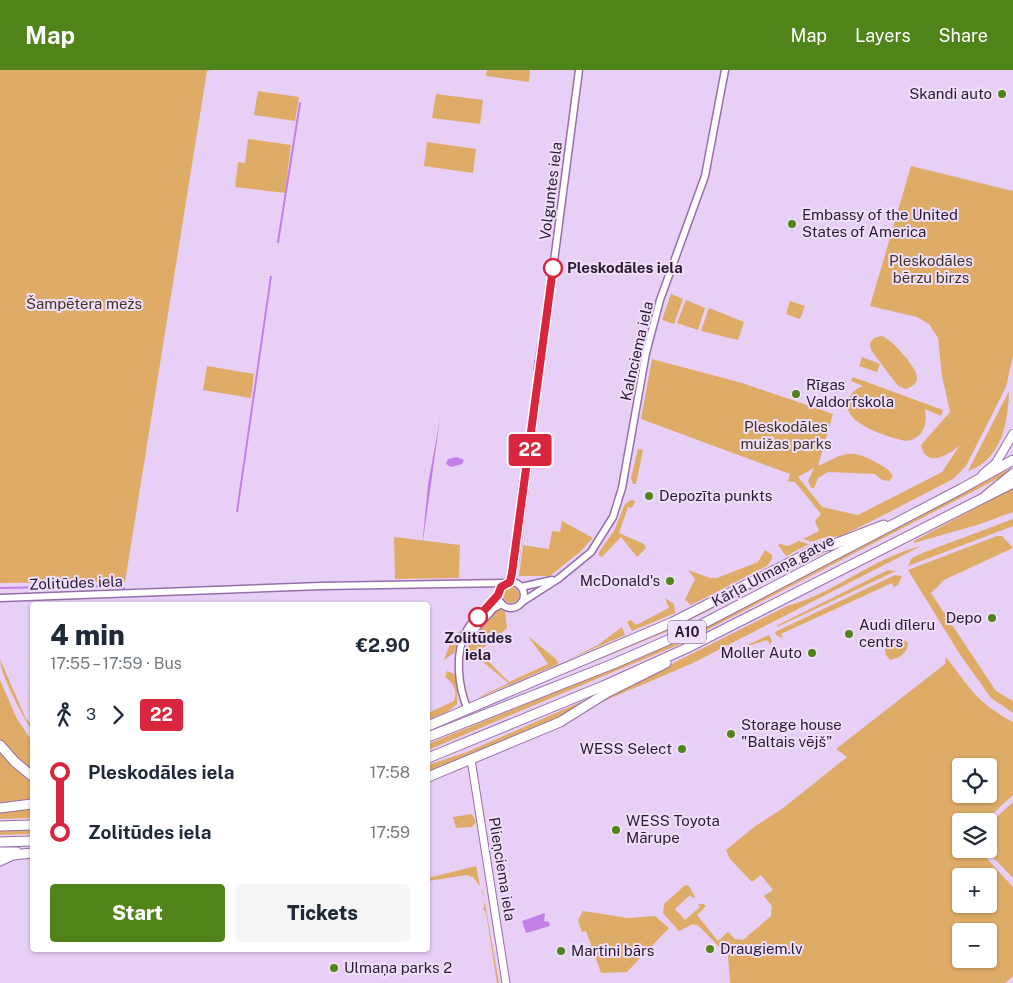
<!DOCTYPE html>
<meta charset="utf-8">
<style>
body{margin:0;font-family:"Public Sans",sans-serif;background:#f6f6f7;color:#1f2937;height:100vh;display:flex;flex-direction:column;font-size:19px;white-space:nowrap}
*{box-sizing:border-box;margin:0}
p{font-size:16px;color:#747a83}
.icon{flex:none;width:28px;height:28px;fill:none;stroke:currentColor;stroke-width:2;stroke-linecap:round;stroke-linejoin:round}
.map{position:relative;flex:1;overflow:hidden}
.side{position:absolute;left:30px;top:532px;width:400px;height:350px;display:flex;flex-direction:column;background:#fff;border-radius:5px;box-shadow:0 1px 4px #0004}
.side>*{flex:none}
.badge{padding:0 10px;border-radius:4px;font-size:18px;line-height:32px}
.fabs{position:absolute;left:952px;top:688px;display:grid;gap:10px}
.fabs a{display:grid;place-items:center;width:45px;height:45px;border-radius:5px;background:#fff;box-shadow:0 1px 4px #0004;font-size:25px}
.map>.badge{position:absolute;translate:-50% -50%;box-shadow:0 0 0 2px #fff}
.legs{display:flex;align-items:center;gap:8px;height:55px;padding:0 20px;font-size:16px}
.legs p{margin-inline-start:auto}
.summary{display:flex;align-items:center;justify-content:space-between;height:85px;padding:0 20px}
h1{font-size:28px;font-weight:800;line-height:38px}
.button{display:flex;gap:10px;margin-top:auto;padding:10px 20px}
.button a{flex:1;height:58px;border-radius:5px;background:#508319;color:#fff;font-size:20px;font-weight:800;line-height:58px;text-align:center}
.button a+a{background:#f6f6f7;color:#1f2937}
ul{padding:0 20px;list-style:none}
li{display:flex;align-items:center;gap:18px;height:60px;font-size:19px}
li i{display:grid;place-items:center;width:8px;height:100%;margin:0 6px;background:currentColor}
li i::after{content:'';width:12px;height:12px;margin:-6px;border:4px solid;border-radius:50%;background:#fff}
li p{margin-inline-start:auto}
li:first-child i{background:linear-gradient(#0000 50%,currentColor 0)}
li:last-child i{background:linear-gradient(currentColor 50%,#0000 0)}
header{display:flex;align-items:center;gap:30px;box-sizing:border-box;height:70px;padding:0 25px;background:#508319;color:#fff}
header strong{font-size:24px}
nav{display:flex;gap:28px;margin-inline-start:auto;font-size:18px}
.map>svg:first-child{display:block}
.green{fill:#dfac68;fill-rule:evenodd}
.water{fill:#c37fe8}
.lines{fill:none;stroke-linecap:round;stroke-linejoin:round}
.stream{stroke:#c37fe8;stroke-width:2}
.tertiary-casing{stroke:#966fab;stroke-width:9}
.secondary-casing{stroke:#966fab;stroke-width:9}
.primary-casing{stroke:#966fab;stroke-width:10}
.trunk-casing{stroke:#966fab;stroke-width:11}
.tertiary{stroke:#fff;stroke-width:6}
.secondary{stroke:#fff;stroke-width:7}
.primary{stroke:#fff;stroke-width:8}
.trunk{stroke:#fff;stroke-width:9}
.line-1-casing{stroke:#fff;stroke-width:11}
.line-1{stroke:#d7263d;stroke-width:8}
.poi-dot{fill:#508319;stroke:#f0dffa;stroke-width:2}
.stop-1-dot{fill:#fff;stroke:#d7263d;stroke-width:2.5}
.labels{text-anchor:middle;stroke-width:4;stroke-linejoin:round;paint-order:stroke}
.shield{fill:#f0dffa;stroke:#65566f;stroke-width:1}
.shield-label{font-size:14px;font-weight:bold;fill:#2a1b33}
.poi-label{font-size:15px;fill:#2a1b33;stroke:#f0dffa;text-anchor:start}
.street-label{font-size:15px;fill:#2a1b33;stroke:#f0dffa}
.park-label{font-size:15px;fill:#443521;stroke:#f0dffa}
.stop-label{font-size:15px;font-weight:bold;fill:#2a1b33;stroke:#f0dffa;text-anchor:start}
</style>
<header>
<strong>Map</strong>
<nav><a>Map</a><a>Layers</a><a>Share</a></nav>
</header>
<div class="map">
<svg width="1013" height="913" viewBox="0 0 1013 913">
<rect width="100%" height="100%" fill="#e7cff6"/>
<g class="green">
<polygon points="0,0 211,0 207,1 125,512 0,513"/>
<polygon points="487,0 530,0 529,12 486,6"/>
<polygon points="258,21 299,27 295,51 254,45"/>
<polygon points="436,24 483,30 480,54 432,48"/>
<polygon points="248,69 291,75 285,123 235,117 238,92 245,93"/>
<polygon points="427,72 476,79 473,103 424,96"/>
<path d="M911,96L1013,121V286L1006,317L966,396L953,409L880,447L841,466L822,468L812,472L803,469L819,461L815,451L821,444L795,412L788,411L790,404L641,349L652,289L742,313L833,344L818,396C840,386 847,378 872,390C880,395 888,397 893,406L889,411L882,410L875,404L828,402L818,408L814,418H811L808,411L814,398L798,407L822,437L858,445L942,402L960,375C949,385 926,399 921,375L950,342L942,306L938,268L929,254L917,247L870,236Z"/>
<polygon points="671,224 683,229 674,254 662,250"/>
<polygon points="686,230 705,238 698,260 677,253"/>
<polygon points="790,231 805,236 800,249 786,244"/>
<polygon points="709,238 744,252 738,270 701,261"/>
<path d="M882,266C891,269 919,299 917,309C916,315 911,317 906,319L898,316L871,280L870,273L874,268Z"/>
<polygon points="862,287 880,294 877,302 859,296"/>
<polygon points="207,296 254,304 251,328 203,320"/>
<path d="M853,307L943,340L941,346L925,339C928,354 923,369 906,371C888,367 838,353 849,328C852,322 857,318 863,316L851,311Z"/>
<path d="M1009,321C1008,353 1002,389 968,401Z"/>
<polygon points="638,379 643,380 636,414 633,414 631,408"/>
<polygon points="1013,397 999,408 680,574 428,680 428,674 654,582"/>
<polygon points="1013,418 1013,442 977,455 914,473 914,471"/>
<polygon points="631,430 635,431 632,438 628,437 619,463 644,474 646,478 637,487 621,467 602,487 599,486 599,482 614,461 625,434"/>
<polygon points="1013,449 1013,456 908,496 912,488 925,482"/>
<polygon points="562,451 593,468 581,481 550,506 519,506 523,475 549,479 552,461 560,462"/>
<polygon points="997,466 1002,466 1013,478 944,510 931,523 996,621 1013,631 1013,643 991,628 959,583 908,500"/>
<polygon points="394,467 460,475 459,508 395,509"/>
<polygon points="799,471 809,474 786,486 778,475 780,474 788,476"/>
<path d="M921,476L691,594L599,633L614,623L787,536C835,523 873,488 921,476Z"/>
<polygon points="765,480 772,485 772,489 767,496 691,535 685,530 695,509 688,500 710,508 717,508 758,492"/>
<polygon points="822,481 827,481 668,561 428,660"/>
<polygon points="888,500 896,501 777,557 778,555"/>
<polygon points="895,505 902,506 898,515 894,517 892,513 781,564 783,568 777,566 775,562"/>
<circle cx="511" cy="525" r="8"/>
<polygon points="665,528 674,534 675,543 632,561 627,552 631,550 636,555 669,538"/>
<path d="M500,539L505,542L507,558L483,578L481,584L509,612L548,594L528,566L557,590L558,594L481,627H479L507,614V612L476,586L465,590C468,568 483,551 500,539Z"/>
<polygon points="622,557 625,565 565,591 598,575"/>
<polygon points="462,559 454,583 444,590 451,571"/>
<polygon points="769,565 772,571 770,575 767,570 741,578"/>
<path d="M901,568L908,573C908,583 899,588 890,590L886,585L885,578L888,574Z"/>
<path d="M946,587C970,618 977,633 1013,652V725L985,751H961V779H978L1013,817V906L1005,913H730L728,886L699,856L693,854L679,861L663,843L664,834L685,815L689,816L695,827L693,828L690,825L675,839L685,850L700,837L698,834H704L706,836L697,845L718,871L728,862L735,869L743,870L771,846L772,836L764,826L773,820L761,805L752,812L730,789L726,780L754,757L782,739L847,687L836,679L945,594ZM961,696H989V724H961ZM961,806H989V834H961ZM961,861H989V889H961Z"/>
<path d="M0,589L26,649L32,654V660C23,647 0,604 0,589Z"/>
<path d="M447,601L455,604L459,623H457V634L447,642L428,650V643L454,631C458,620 453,613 445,607Z"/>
<polygon points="0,610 17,649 32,671 32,702 13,686 0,669"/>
<polygon points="592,627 566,645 428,704 428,695 467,682"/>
<polygon points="0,680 18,700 32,710 32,730 0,733"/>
<polygon points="1013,732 1013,808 985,779 989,779 989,754"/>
<polygon points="32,737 32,748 0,749 0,740"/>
<polygon points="472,744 476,752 472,757 456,758 453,747"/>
<polygon points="32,759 32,764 0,765 0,761"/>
<polygon points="476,796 480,816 473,807 467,805 428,811 428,808"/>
<path d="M480,819L483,822L499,913H497L486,842L483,839C486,834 484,823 480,819Z"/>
<polygon points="583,841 628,848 655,846 669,858 627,902 601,903 586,861 582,862 578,850"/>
</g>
<g class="water">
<polygon points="270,206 272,206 238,442 236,442"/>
<polygon points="440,349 423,471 423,507 423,467 428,414"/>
<polygon points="457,387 464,390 462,394 451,397 446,394 448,389"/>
<polygon points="545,843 544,851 549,852 550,856 526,863 522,851"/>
</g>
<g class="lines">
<g class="stream">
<polyline points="278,172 300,33"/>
<polyline points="540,262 544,234"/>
<polyline points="534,300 538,273"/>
<polyline points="515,451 519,415"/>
<polyline points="0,518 103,516 124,518"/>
</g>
<g class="tertiary-casing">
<g id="tertiary">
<polyline points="510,512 515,490 579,0"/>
<circle cx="511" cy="525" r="13"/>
<polyline points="521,517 552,510"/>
<polyline points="0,528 321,516 506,513"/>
<polyline points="522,532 558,509 591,482 613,447 622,418 646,283 660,230 705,106 725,0"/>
<polyline points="465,570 494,538 502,534"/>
<path d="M468,640C458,617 454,582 467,560C474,547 488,536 498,525"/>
</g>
</g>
<g class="secondary-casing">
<polyline id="secondary" points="471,689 506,913"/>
</g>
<g class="primary-casing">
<g id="primary">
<polyline points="983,404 996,393 1013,364"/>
<polyline points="986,425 1013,403"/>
</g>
</g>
<g class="trunk-casing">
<g id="trunk">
<polyline points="428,656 673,552 820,477 832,475 884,455"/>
<polyline points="428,667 613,594 689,561 961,419 1013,390"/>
<polyline points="0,675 15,692 32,706"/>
<polyline points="428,688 603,616 687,578 1013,413"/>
<polyline points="428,707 560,652 608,622 666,593"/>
<polyline points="0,738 32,734"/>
<polyline points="0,756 32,755"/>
<polyline points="0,772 32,771"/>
<polyline points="0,782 17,782"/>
<polyline points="0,791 13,785 32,783"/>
</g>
</g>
<use href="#tertiary" class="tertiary"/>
<use href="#secondary" class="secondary"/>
<use href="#primary" class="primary"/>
<use href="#trunk" class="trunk"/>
</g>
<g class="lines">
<g class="line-1-casing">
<polyline id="line-1" points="478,547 498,525 501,517 510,512 512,503 553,198"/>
</g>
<use href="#line-1" class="line-1"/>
</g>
<g class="poi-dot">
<circle cx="1002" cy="24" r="5"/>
<circle cx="792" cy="154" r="5"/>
<circle cx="796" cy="324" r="5"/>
<circle cx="649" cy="426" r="5"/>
<circle cx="670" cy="511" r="5"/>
<circle cx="992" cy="548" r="5"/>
<circle cx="849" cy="564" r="5"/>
<circle cx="812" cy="583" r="5"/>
<circle cx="731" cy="664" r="5"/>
<circle cx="682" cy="679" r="5"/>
<circle cx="616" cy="760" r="5"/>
<circle cx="710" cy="879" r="5"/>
<circle cx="561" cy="881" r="5"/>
<circle cx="334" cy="898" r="5"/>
</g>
<g class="stop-1-dot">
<circle cx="553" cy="198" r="9"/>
<circle cx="478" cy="547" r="9"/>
</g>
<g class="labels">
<rect class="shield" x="668" y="550.5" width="38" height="23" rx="4"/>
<g class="shield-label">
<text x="687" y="567">A10</text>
</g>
<g class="poi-label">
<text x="992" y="29" text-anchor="end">Skandi auto</text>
<text x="802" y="150">Embassy of the United<tspan x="802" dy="17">States of America</tspan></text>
<text x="806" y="320">Rīgas<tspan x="806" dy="17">Valdorfskola</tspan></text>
<text x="659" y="431">Depozīta punkts</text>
<text x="660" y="516" text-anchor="end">McDonald's</text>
<text x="982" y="553" text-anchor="end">Depo</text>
<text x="859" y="560">Audi dīleru<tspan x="859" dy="17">centrs</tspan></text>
<text x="802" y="588" text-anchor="end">Moller Auto</text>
<text x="741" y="660">Storage house<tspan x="741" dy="17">"Baltais vējš"</tspan></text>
<text x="672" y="684" text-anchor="end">WESS Select</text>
<text x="626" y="756">WESS Toyota<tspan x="626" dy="17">Mārupe</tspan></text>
<text x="720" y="884">Draugiem.lv</text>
<text x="571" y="886">Martini bārs</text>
<text x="344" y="903">Ulmaņa parks 2</text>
</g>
<g class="street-label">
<text transform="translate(551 121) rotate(-83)" y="5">Volguntes iela</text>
<text transform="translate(637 281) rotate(-77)" y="5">Kalnciema iela</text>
<text transform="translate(773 501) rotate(-28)" y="5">Kārļa Ulmaņa gatve</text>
<text transform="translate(76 513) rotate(-2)" y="5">Zolitūdes iela</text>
<text transform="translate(502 799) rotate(81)" y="5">Plieņciema iela</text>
</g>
<g class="park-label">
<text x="931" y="196">Pleskodāles<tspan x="931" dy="17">bērzu birzs</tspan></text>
<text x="84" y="239">Šampētera mežs</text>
<text x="786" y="362">Pleskodāles<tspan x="786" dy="17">muižas parks</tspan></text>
</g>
<g class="stop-label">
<text x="567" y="203">Pleskodāles iela</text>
<text x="478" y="573" text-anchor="middle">Zolitūdes<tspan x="478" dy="17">iela</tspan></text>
</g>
</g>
</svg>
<div class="fabs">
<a><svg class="icon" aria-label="locate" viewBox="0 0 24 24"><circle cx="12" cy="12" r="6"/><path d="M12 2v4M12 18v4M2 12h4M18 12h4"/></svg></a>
<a><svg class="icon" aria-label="layers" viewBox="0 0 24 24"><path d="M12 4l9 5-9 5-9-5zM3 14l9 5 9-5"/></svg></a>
<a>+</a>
<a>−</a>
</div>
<b class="badge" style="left:530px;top:380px;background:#d7263d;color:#fff">22</b>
<section class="side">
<div class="summary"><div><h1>4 min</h1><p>17:55 – 17:59 · Bus</p></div><b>€2.90</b></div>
<div class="legs"><svg class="icon" aria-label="walk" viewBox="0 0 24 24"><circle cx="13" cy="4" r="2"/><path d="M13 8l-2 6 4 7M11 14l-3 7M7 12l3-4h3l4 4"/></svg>3<svg class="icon" aria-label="forward" viewBox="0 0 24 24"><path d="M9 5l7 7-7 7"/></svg><b class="badge" style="background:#d7263d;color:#fff">22</b></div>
<ul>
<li><i style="color:#d7263d"></i><b>Pleskodāles iela</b><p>17:58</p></li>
<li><i style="color:#d7263d"></i><b>Zolitūdes iela</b><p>17:59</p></li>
</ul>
<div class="button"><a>Start</a><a>Tickets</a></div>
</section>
</div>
